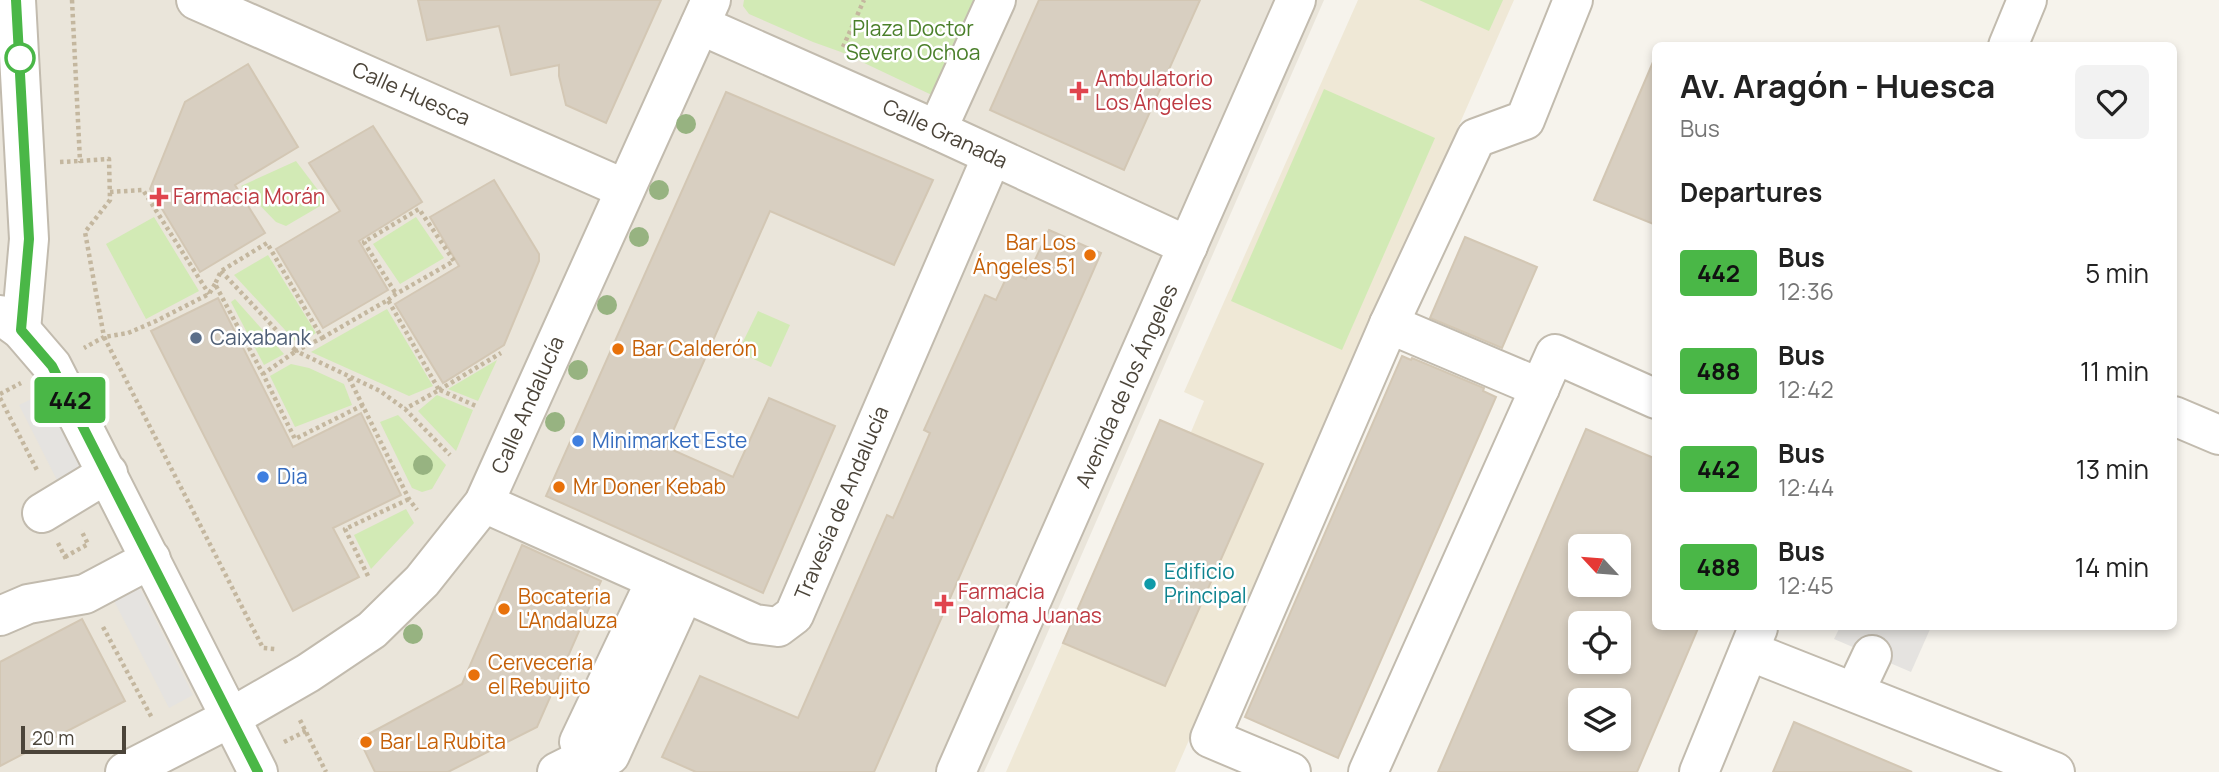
<!DOCTYPE html>
<meta charset="utf-8">
<style>
body{margin:0;font-family:Manrope,sans-serif;background:#f2f2f2;color:#222;height:100vh;display:flex;flex-direction:column;font-size:26px;white-space:nowrap}
*{box-sizing:border-box;margin:0}
p{font-size:23px;color:#767676}
.icon{flex:none;width:38px;height:38px;fill:none;stroke:currentColor;stroke-width:2;stroke-linecap:round;stroke-linejoin:round}
.map{position:relative;flex:1;overflow:hidden}
.panel{position:absolute;left:1652px;top:42px;width:525px;height:588px;display:flex;flex-direction:column;background:#fff;border-radius:10px;box-shadow:0 4px 10px #0003}
.panel>*{flex:none}
.badge{padding:0 14px;border-radius:5px;font-size:24px;line-height:46px}
.needle{width:46px;rotate:296deg}
.buttons{position:absolute;left:1568px;top:534px;display:grid;gap:14px}
.buttons a{display:grid;place-items:center;width:63px;height:63px;border-radius:10px;background:#fff;box-shadow:0 4px 10px #0003;font-size:35px}
.scale{position:absolute;left:21px;bottom:18px;width:105px;box-sizing:border-box;padding-left:7px;border:4px solid #4b4439;border-top:0;font-size:19px;line-height:24px;white-space:nowrap;color:#4b4439;-webkit-text-stroke:5px #fff;paint-order:stroke}
.map>.badge{position:absolute;translate:-50% -50%;box-shadow:0 0 0 4px #fff}
h2{padding:0 28px;font-size:26px;line-height:63px}
.round{display:grid;place-items:center;flex:none;width:74px;height:74px;border-radius:10px;background:#f2f2f2}
.headline{display:flex;align-items:center;justify-content:space-between;height:119px;padding:0 28px}
h1{font-size:33px;font-weight:700;line-height:52px}
ul{padding:0;list-style:none}
li{display:flex;align-items:center;gap:21px;height:98px;padding:0 28px}
li div{flex:1}
li b{display:block;font-size:26px}
li em{font-style:normal}
li .badge{min-width:77px;font-weight:700;text-align:center}
.map>svg:first-child{display:block}
.residential{fill:#eae5da}
.education{fill:#efe8d6}
.green{fill:#d2eab5}
.parking{fill:#e5e3e0}
.building{fill:#d8cfc1;stroke:#d3c7b4;stroke-width:2;fill-rule:evenodd}
.lines{fill:none;stroke-linecap:round;stroke-linejoin:round}
.minor-casing{stroke:#c2bbae;stroke-width:42}
.path{stroke:#c4b79f;stroke-width:4.5;stroke-dasharray:3.5 3.5;stroke-linecap:butt}
.minor{stroke:#fff;stroke-width:38}
.tree{fill:#97b381}
.line-casing{stroke:#fff;stroke-width:16}
.line{stroke:#4ab747;stroke-width:10}
.stop-dot{fill:#fff;stroke:#4ab747;stroke-width:3.5}
.health-dot{fill:#e0444e;stroke:#fff;stroke-width:2.5}
.food-dot{fill:#e8710a;stroke:#fff;stroke-width:2.5}
.service-dot{fill:#5c6f8a;stroke:#fff;stroke-width:2.5}
.shop-dot{fill:#3f7fe0;stroke:#fff;stroke-width:2.5}
.culture-dot{fill:#0f9aa8;stroke:#fff;stroke-width:2.5}
.labels{text-anchor:middle;stroke-width:5;stroke-linejoin:round;paint-order:stroke}
.park-label{font-size:21px;fill:#4a7f2a;stroke:#fff}
.health-label{font-size:21px;fill:#be3a42;stroke:#fff;text-anchor:start}
.street-label{font-size:21px;fill:#4b4439;stroke:#fff}
.food-label{font-size:21px;fill:#c56008;stroke:#fff;text-anchor:start}
.service-label{font-size:21px;fill:#4e5e75;stroke:#fff;text-anchor:start}
.shop-label{font-size:21px;fill:#366cbe;stroke:#fff;text-anchor:start}
.culture-label{font-size:21px;fill:#0d838f;stroke:#fff;text-anchor:start}
</style>
<div class="map">
<svg width="2219" height="772" viewBox="0 0 2219 772">
<rect width="100%" height="100%" fill="#f6f3ec"/>
<polygon class="residential" points="0,0 1324,0 1033,666 984,772 0,772"/>
<polygon class="education" points="1358,0 1514,0 1175,772 1006,772 1160,420 1191,432 1204,401 1184,392"/>
<g class="green">
<polygon points="744,0 980,0 936,97 841,52 813,42 749,14 743,6"/>
<polygon points="1419,0 1503,0 1489,31"/>
<polygon points="1324,89 1435,138 1342,350 1231,301"/>
<polygon points="296,161 327,202 286,226 276,222 241,186"/>
<polygon points="154,217 199,291 146,319 106,244"/>
<polygon points="416,217 444,258 400,284 373,244"/>
<polygon points="268,255 316,333 298,344 234,275"/>
<polygon points="235,299 284,354 264,365 231,302"/>
<polygon points="387,309 433,386 409,396 311,352"/>
<polygon points="758,311 790,325 771,367 738,352"/>
<polygon points="497,360 478,401 448,389"/>
<polygon points="291,364 309,368 344,384 352,405 295,427 270,376"/>
<polygon points="437,395 473,410 456,451 418,411"/>
<polygon points="398,415 446,465 432,489 422,492 412,488 380,422"/>
<polygon points="406,509 414,523 371,569 354,535"/>
</g>
<g class="parking">
<polygon points="44,393 83,472 59,484 19,405"/>
<polygon points="136,580 193,695 169,708 110,593"/>
<polygon points="1840,627 1931,627 1911,672 1834,639"/>
</g>
<g class="building">
<polygon points="418,0 661,0 606,123 566,105 559,76 559,65 511,75 499,26 427,40"/>
<polygon points="1039,0 1200,0 1124,170 990,110"/>
<polygon points="1656,55 1656,225 1594,200"/>
<polygon points="248,64 298,147 235,185 265,233 200,272 150,189 185,102"/>
<polygon points="726,92 933,180 894,265 770,211 666,447 733,477 769,398 835,426 763,593 546,496"/>
<polygon points="373,126 422,202 359,241 388,290 323,328 276,249 340,211 309,163"/>
<polygon points="494,180 539,254 539,261 504,345 443,383 395,304 459,266 430,217"/>
<polygon points="1049,230 1101,253 874,772 696,772 662,757 700,676 798,718 887,515 893,518 930,433 924,430 985,295 996,300 1009,272 1026,279"/>
<polygon points="1465,237 1537,267 1502,348 1430,318"/>
<polygon points="218,298 293,447 361,413 401,495 333,528 359,577 293,611 151,331"/>
<polygon points="1402,356 1411,360 1412,358 1484,388 1483,391 1496,397 1338,758 1245,717"/>
<polygon points="1160,420 1263,464 1165,686 1063,643"/>
<path d="M1586,429L1656,459V626H1699L1637,772H1438ZM1580,546H1619V584H1580ZM1580,623H1619V662H1580ZM1580,700H1619V738H1580Z"/>
<polygon points="522,545 601,581 537,727 448,772 375,772 359,739 462,684"/>
<polygon points="82,619 125,701 0,766 0,662"/>
<polygon points="1794,722 1912,772 1773,772"/>
</g>
<g class="lines">
<g class="minor-casing">
<g id="minor">
<polyline points="16,0 29,239 21,330"/>
<polyline points="196,0 625,189"/>
<polyline points="700,25 937,130 1188,246"/>
<polyline points="2008,46 2027,0"/>
<polyline points="937,130 996,0"/>
<polyline points="0,315 21,330 52,366 258,772"/>
<polyline points="1389,324 1540,388"/>
<polyline points="2174,416 2219,435"/>
<polyline points="484,503 755,624 778,627 794,615 992,156"/>
<polyline points="42,513 108,473"/>
<polyline points="656,580 579,742 583,747 602,757 610,755 684,593"/>
<polyline points="0,616 28,604 85,594 151,559"/>
<polyline points="1749,651 2055,772"/>
<polyline points="1855,691 1872,655"/>
<polyline points="125,772 230,718 308,673 372,630 422,581 484,503 711,0"/>
<polyline points="557,772 595,753"/>
<polyline points="956,772 1296,0"/>
<polyline points="1291,772 1210,738 1389,324 1476,138 1525,120 1573,0"/>
<polyline points="1368,772 1555,354 1656,399"/>
<polyline points="1699,772 1758,628"/>
</g>
</g>
<g class="path">
<polyline points="72,0 80,161 109,159 110,200 85,232 104,337 84,348"/>
<polyline points="843,47 864,0"/>
<polyline points="60,162 80,161"/>
<polyline points="110,192 143,190 209,294"/>
<polyline points="221,271 296,351 263,374"/>
<polyline points="215,284 209,294 156,321 128,333 104,337 263,648 275,649"/>
<polyline points="388,300 396,294 454,261 419,209 364,242 396,294"/>
<polyline points="322,338 388,300 439,390 405,409"/>
<polyline points="349,378 409,499 417,510"/>
<polyline points="439,390 501,353"/>
<polyline points="440,390 476,406"/>
<polyline points="0,394 21,383"/>
<polyline points="0,398 38,472"/>
<polyline points="363,405 295,439 263,374 215,284 221,271 267,243 322,338 296,351 380,391 405,409 450,455"/>
<polyline points="58,543 67,561"/>
<polyline points="65,557 88,544 81,530"/>
<polyline points="368,576 345,529 409,499"/>
<polyline points="103,627 152,718"/>
<polyline points="300,720 326,772"/>
<polyline points="284,742 306,731"/>
</g>
<use href="#minor" class="minor"/>
</g>
<g class="tree">
<circle cx="686" cy="124" r="10"/>
<circle cx="659" cy="190" r="10"/>
<circle cx="639" cy="237" r="10"/>
<circle cx="607" cy="305" r="10"/>
<circle cx="578" cy="370" r="10"/>
<circle cx="555" cy="422" r="10"/>
<circle cx="423" cy="465" r="10"/>
<circle cx="413" cy="634" r="10"/>
</g>
<g class="lines">
<g class="line-casing">
<polyline id="line" points="16,0 29,239 21,330 52,366 258,772"/>
</g>
<use href="#line" class="line"/>
</g>
<circle class="stop-dot" cx="20" cy="58" r="14"/>
<g class="health-dot">
<path d="M1075.5 80.5h7v7h7v7h-7v7h-7v-7h-7v-7h7z"/>
<path d="M155.5 186.5h7v7h7v7h-7v7h-7v-7h-7v-7h7z"/>
<path d="M940.5 593.5h7v7h7v7h-7v7h-7v-7h-7v-7h7z"/>
</g>
<g class="food-dot">
<circle cx="1090" cy="255" r="7"/>
<circle cx="618" cy="349" r="7"/>
<circle cx="559" cy="487" r="7"/>
<circle cx="504" cy="609" r="7"/>
<circle cx="474" cy="675" r="7"/>
<circle cx="366" cy="742" r="7"/>
</g>
<circle class="service-dot" cx="196" cy="338" r="7"/>
<g class="shop-dot">
<circle cx="578" cy="441" r="7"/>
<circle cx="263" cy="477" r="7"/>
</g>
<circle class="culture-dot" cx="1150" cy="584" r="7"/>
<g class="labels">
<g class="park-label">
<text x="913" y="36">Plaza Doctor<tspan x="913" dy="24">Severo Ochoa</tspan></text>
</g>
<g class="health-label">
<text x="1095" y="86">Ambulatorio<tspan x="1095" dy="24">Los Ángeles</tspan></text>
<text x="173" y="204">Farmacia Morán</text>
<text x="958" y="599">Farmacia<tspan x="958" dy="24">Paloma Juanas</tspan></text>
</g>
<g class="street-label">
<text transform="translate(411 94) rotate(24)" y="7">Calle Huesca</text>
<text transform="translate(945 134) rotate(25)" y="7">Calle Granada</text>
<text transform="translate(1127 386) rotate(-66)" y="7">Avenida de los Ángeles</text>
<text transform="translate(528 405) rotate(-66)" y="7">Calle Andalucía</text>
<text transform="translate(842 503) rotate(-67)" y="7">Travesía de Andalucía</text>
</g>
<g class="food-label">
<text x="1076" y="250" text-anchor="end">Bar Los<tspan x="1076" dy="24">Ángeles 51</tspan></text>
<text x="632" y="356">Bar Calderón</text>
<text x="573" y="494">Mr Doner Kebab</text>
<text x="518" y="604">Bocateria<tspan x="518" dy="24">L'Andaluza</tspan></text>
<text x="488" y="670">Cervecería<tspan x="488" dy="24">el Rebujito</tspan></text>
<text x="380" y="749">Bar La Rubita</text>
</g>
<g class="service-label">
<text x="210" y="345">Caixabank</text>
</g>
<g class="shop-label">
<text x="592" y="448">Minimarket Este</text>
<text x="277" y="484">Dia</text>
</g>
<g class="culture-label">
<text x="1164" y="579">Edificio<tspan x="1164" dy="24">Principal</tspan></text>
</g>
</g>
</svg>
<div class="buttons">
<a><svg class="needle" viewBox="-14 -14 28 28"><path d="M0-13l5 13h-10z" fill="#e53935"/><path d="M0 13l5-13h-10z" fill="#767676"/></svg></a>
<a><svg class="icon" aria-label="locate" viewBox="0 0 24 24"><circle cx="12" cy="12" r="6"/><path d="M12 2v4M12 18v4M2 12h4M18 12h4"/></svg></a>
<a><svg class="icon" aria-label="layers" viewBox="0 0 24 24"><path d="M12 4l9 5-9 5-9-5zM3 14l9 5 9-5"/></svg></a>
</div>
<div class="scale">20 m</div>
<b class="badge" style="left:70px;top:400px;background:#4ab747;color:#111">442</b>
<section class="panel">
<div class="headline"><div><h1>Av. Aragón - Huesca</h1><p>Bus</p></div><a class="round"><svg class="icon" aria-label="heart" viewBox="0 0 24 24"><path d="M12 20l-8-8c-3-5 5-10 8-4 3-6 11-1 8 4z"/></svg></a></div>
<h2>Departures</h2>
<ul>
<li><span class="badge" style="background:#4ab747;color:#111">442</span><div><b>Bus</b><p>12:36</p></div><em>5 min</em></li>
<li><span class="badge" style="background:#4ab747;color:#111">488</span><div><b>Bus</b><p>12:42</p></div><em>11 min</em></li>
<li><span class="badge" style="background:#4ab747;color:#111">442</span><div><b>Bus</b><p>12:44</p></div><em>13 min</em></li>
<li><span class="badge" style="background:#4ab747;color:#111">488</span><div><b>Bus</b><p>12:45</p></div><em>14 min</em></li>
</ul>
</section>
</div>
